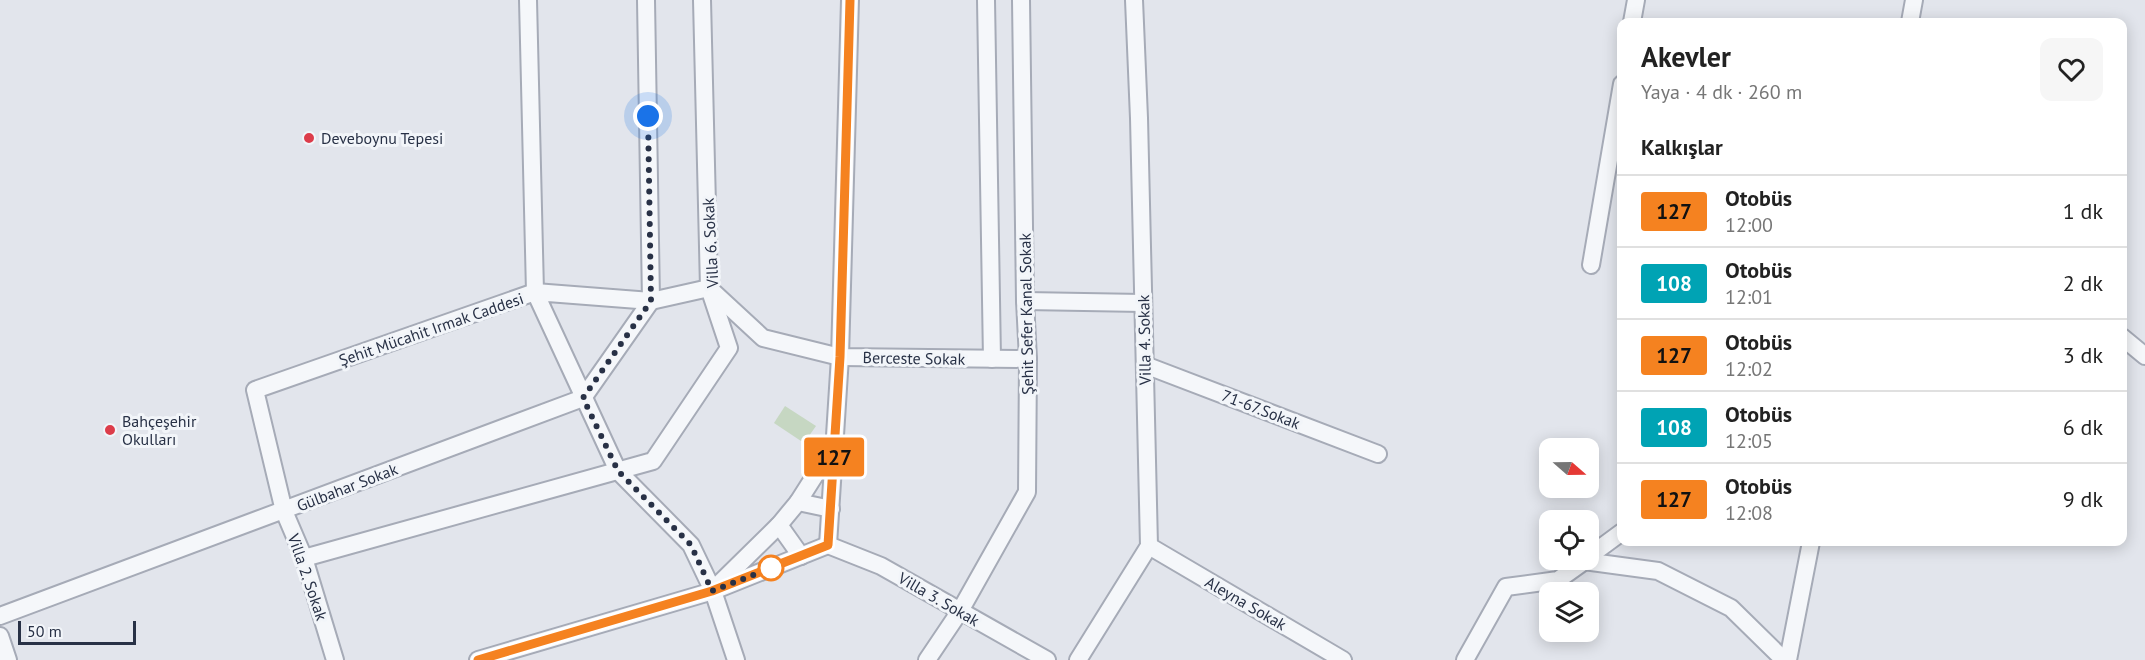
<!DOCTYPE html>
<html lang="tr">
<meta charset="utf-8">
<style>
body{margin:0;font-family:"PT Sans",sans-serif;background:#f6f6f6;color:#222;height:100vh;display:flex;flex-direction:column;font-size:22px;white-space:nowrap}
*{box-sizing:border-box;margin:0}
p{font-size:20px;color:#767676}
.icon{flex:none;width:33px;height:33px;fill:none;stroke:currentColor;stroke-width:2;stroke-linecap:round;stroke-linejoin:round}
.map{position:relative;flex:1;overflow:hidden}
.details{position:absolute;left:1617px;top:18px;width:510px;height:528px;display:flex;flex-direction:column;background:#fff;border-radius:12px;box-shadow:0 3px 15px #0003}
.details>*{flex:none}
.badge{padding:0 12px;border-radius:4px;font-size:21px;line-height:39px}
.needle{width:39px;rotate:110deg}
.buttons{position:absolute;left:1539px;top:438px;display:grid;gap:12px}
.buttons a{display:grid;place-items:center;width:60px;height:60px;border-radius:12px;background:#fff;box-shadow:0 3px 15px #0003;font-size:30px}
.scale{position:absolute;left:18px;bottom:15px;width:118px;box-sizing:border-box;padding-left:6px;border:3px solid #283146;border-top:0;font-size:16px;line-height:21px;white-space:nowrap;color:#283146;-webkit-text-stroke:4px #f2f5f9;paint-order:stroke}
.you{position:absolute;width:30px;height:30px;margin:-15px;border:4px solid #fff;border-radius:50%;background:#1a73e8;box-shadow:0 0 0 9px #1a73e833}
.map>.badge{position:absolute;translate:-50% -50%;box-shadow:0 0 0 3px #fff}
h2{padding:0 24px;font-size:22px;line-height:54px}
.round{display:grid;place-items:center;flex:none;width:63px;height:63px;border-radius:12px;background:#f6f6f6}
.head{display:flex;align-items:center;justify-content:space-between;height:102px;padding:0 24px}
h1{font-size:28px;font-weight:700;line-height:45px}
ul{padding:0;list-style:none}
li{display:flex;align-items:center;gap:18px;height:72px;padding:0 24px;border-top:2px solid #e0e0e0}
li div{flex:1}
li b{display:block;font-size:22px}
li em{font-style:normal}
li .badge{min-width:66px;font-weight:700;text-align:center}
.map>svg:first-child{display:block}
.green{fill:#c6d7c2}
.lines{fill:none;stroke-linecap:round;stroke-linejoin:round}
.minor-casing{stroke:#a6abb7;stroke-width:20}
.minor{stroke:#f5f7fa;stroke-width:16}
.line-casing{stroke:#fff;stroke-width:14}
.line{stroke:#f58220;stroke-width:9}
.walk{stroke:#283146;stroke-width:6;stroke-dasharray:0 10.8}
.poi-dot{fill:#dc3c4a;stroke:#f2f5f9;stroke-width:2}
.stop-dot{fill:#fff;stroke:#f58220;stroke-width:3}
.labels{text-anchor:middle;stroke-width:6;stroke-linejoin:round;paint-order:stroke}
.poi-label{font-size:16px;fill:#283146;stroke:#f2f5f9;text-anchor:start}
.street-label{font-size:16px;fill:#283146;stroke:#f2f5f9}
</style>
<div class="map">
<svg width="2145" height="660" viewBox="0 0 2145 660">
<rect width="100%" height="100%" fill="#e2e5ec"/>
<polygon class="green" points="785,406 816,426 804,443 774,423"/>
<g class="lines">
<g class="minor-casing">
<g id="minor">
<polyline points="986,0 992,359"/>
<polyline points="1632,22 1636,0"/>
<polyline points="1910,22 1914,0"/>
<polyline points="1591,265 1622,84"/>
<polyline points="1025,301 1143,303"/>
<polyline points="2122,337 2145,356"/>
<polyline points="1145,365 1378,454"/>
<polyline points="798,502 831,509"/>
<polyline points="779,525 801,556"/>
<polyline points="828,545 840,357 850,0"/>
<polyline points="828,545 881,566 1047,660"/>
<polyline points="1149,546 1343,660"/>
<polyline points="1588,557 1622,532"/>
<polyline points="304,558 653,461 729,348 709,288 702,0"/>
<polyline points="1584,561 1658,571 1731,608 1784,660"/>
<polyline points="717,586 779,525 798,502 833,447"/>
<polyline points="0,616 583,398 651,301 646,0"/>
<polyline points="0,636 8,660"/>
<polyline points="335,660 304,558 284,511 255,390 535,292 528,0"/>
<polyline points="478,660 713,591 828,545"/>
<polyline points="736,660 713,591 691,545 618,471 535,292 651,301 709,288 763,338 840,357 1028,359"/>
<polyline points="927,660 960,611 1027,492 1028,359 1025,301 1021,0"/>
<polyline points="1078,660 1149,546 1139,118 1134,0"/>
<polyline points="1465,660 1506,587 1558,580 1586,560"/>
<polyline points="1788,660 1811,542"/>
</g>
</g>
<use href="#minor" class="minor"/>
</g>
<g class="lines">
<g class="line-casing">
<polyline id="line" points="478,660 712,591 828,545 840,357 850,0"/>
</g>
<use href="#line" class="line"/>
<polyline class="walk" points="648,116 651,301 583,398 618,471 691,545 712,591 779,565 771,568"/>
</g>
<g class="poi-dot">
<circle cx="309" cy="138" r="6"/>
<circle cx="110" cy="430" r="6"/>
</g>
<circle class="stop-dot" cx="771" cy="568" r="12"/>
<g class="labels">
<g class="poi-label">
<text x="321" y="144">Deveboynu Tepesi</text>
<text x="122" y="427">Bahçeşehir<tspan x="122" dy="18">Okulları</tspan></text>
</g>
<g class="street-label">
<text transform="translate(710 243) rotate(-93)" y="6">Villa 6. Sokak</text>
<text transform="translate(1026 314) rotate(-91)" y="6">Şehit Sefer Kanal Sokak</text>
<text transform="translate(431 329) rotate(-19)" y="6">Şehit Mücahit Irmak Caddesi</text>
<text transform="translate(1144 340) rotate(-91)" y="6">Villa 4. Sokak</text>
<text transform="translate(914 358) rotate(1)" y="6">Berceste Sokak</text>
<text transform="translate(1261 409) rotate(21)" y="6">71-67.Sokak</text>
<text transform="translate(347 487) rotate(-21)" y="6">Gülbahar Sokak</text>
<text transform="translate(308 577) rotate(71)" y="6">Villa 2. Sokak</text>
<text transform="translate(939 599) rotate(30)" y="6">Villa 3. Sokak</text>
<text transform="translate(1246 603) rotate(30)" y="6">Aleyna Sokak</text>
</g>
</g>
</svg>
<div class="buttons">
<a><svg class="needle" viewBox="-14 -14 28 28"><path d="M0-13l5 13h-10z" fill="#e53935"/><path d="M0 13l5-13h-10z" fill="#767676"/></svg></a>
<a><svg class="icon" aria-label="locate" viewBox="0 0 24 24"><circle cx="12" cy="12" r="6"/><path d="M12 2v4M12 18v4M2 12h4M18 12h4"/></svg></a>
<a><svg class="icon" aria-label="layers" viewBox="0 0 24 24"><path d="M12 4l9 5-9 5-9-5zM3 14l9 5 9-5"/></svg></a>
</div>
<div class="scale">50 m</div>
<div class="you" style="left:648px;top:116px"></div>
<b class="badge" style="left:834px;top:457px;background:#f58220;color:#111">127</b>
<section class="details">
<div class="head"><div><h1>Akevler</h1><p>Yaya · 4 dk · 260 m</p></div><a class="round"><svg class="icon" aria-label="heart" viewBox="0 0 24 24"><path d="M12 20l-8-8c-3-5 5-10 8-4 3-6 11-1 8 4z"/></svg></a></div>
<h2>Kalkışlar</h2>
<ul>
<li><span class="badge" style="background:#f58220;color:#111">127</span><div><b>Otobüs</b><p>12:00</p></div><em>1 dk</em></li>
<li><span class="badge" style="background:#00a3b4;color:#fff">108</span><div><b>Otobüs</b><p>12:01</p></div><em>2 dk</em></li>
<li><span class="badge" style="background:#f58220;color:#111">127</span><div><b>Otobüs</b><p>12:02</p></div><em>3 dk</em></li>
<li><span class="badge" style="background:#00a3b4;color:#fff">108</span><div><b>Otobüs</b><p>12:05</p></div><em>6 dk</em></li>
<li><span class="badge" style="background:#f58220;color:#111">127</span><div><b>Otobüs</b><p>12:08</p></div><em>9 dk</em></li>
</ul>
</section>
</div>
